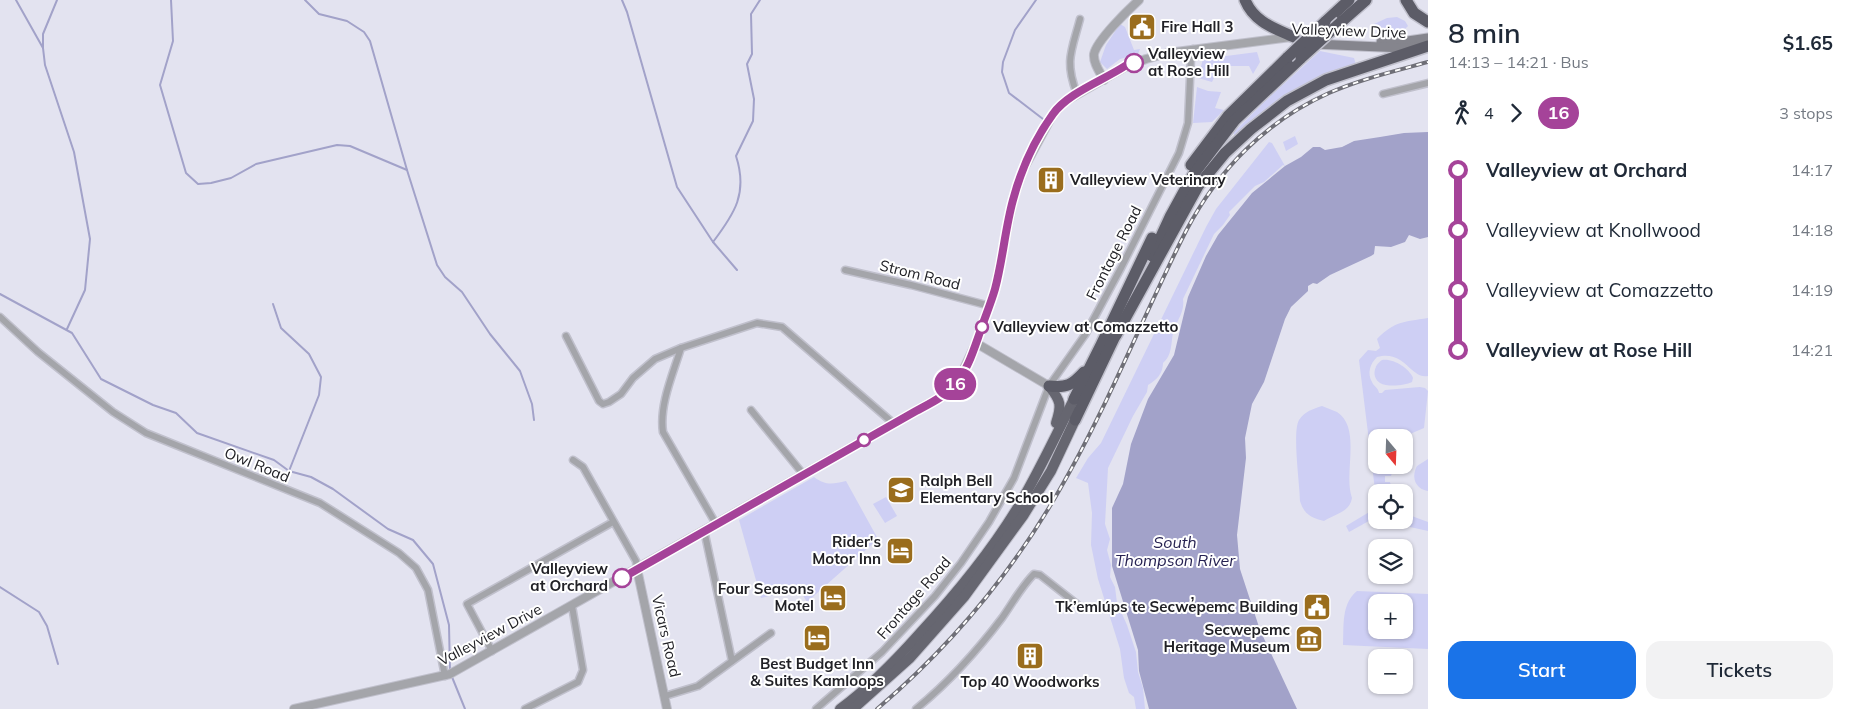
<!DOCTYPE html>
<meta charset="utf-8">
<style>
body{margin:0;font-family:Mulish,sans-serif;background:#f2f2f3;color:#1f2937;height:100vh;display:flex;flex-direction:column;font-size:19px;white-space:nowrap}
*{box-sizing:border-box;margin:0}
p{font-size:16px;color:#747a83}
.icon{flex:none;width:28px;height:28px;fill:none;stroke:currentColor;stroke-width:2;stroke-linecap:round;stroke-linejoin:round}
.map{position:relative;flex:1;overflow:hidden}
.drawer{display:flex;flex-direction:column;background:#fff;width:425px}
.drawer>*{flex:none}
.badge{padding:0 10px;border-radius:16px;font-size:18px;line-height:32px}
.needle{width:32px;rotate:161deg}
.fabs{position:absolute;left:1368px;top:429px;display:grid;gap:10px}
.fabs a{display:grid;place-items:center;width:45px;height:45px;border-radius:10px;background:#fff;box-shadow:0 1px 4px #0004;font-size:25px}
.map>.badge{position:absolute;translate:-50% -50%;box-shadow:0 0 0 2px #fff}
.legs{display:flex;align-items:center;gap:8px;height:55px;padding:0 20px;font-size:16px}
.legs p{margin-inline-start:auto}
.headline{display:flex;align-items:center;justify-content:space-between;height:85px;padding:0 20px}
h1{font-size:28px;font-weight:600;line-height:38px}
.primary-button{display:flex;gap:10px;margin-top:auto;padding:10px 20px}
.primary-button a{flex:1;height:58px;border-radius:15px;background:#1a73e8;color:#fff;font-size:20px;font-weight:600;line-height:58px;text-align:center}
.primary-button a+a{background:#f2f2f3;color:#1f2937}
ul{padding:0 20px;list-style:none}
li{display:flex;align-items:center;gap:18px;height:60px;font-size:19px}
li i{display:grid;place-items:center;width:8px;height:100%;margin:0 6px;background:currentColor}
li i::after{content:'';width:12px;height:12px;margin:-6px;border:4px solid;border-radius:50%;background:#fff}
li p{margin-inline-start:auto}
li:first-child i{background:linear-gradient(#0000 50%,currentColor 0)}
li:last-child i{background:linear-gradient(currentColor 50%,#0000 0)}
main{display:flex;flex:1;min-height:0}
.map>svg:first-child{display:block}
.green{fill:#cecff4;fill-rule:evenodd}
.water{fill:#a2a2c9}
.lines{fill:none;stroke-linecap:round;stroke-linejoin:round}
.stream{stroke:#a2a2c9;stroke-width:2}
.minor-casing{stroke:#c0c0cc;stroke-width:9}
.tertiary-casing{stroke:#c0c0cc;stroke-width:10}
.secondary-casing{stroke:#c0c0cc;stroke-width:11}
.trunk-casing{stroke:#c0c0cc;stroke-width:12}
.motorway-casing{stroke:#c0c0cc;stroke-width:14}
.minor{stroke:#a4a5aa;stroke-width:6}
.tertiary{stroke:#a4a5aa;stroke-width:8}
.secondary{stroke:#85858d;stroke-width:9}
.trunk{stroke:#666670;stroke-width:10}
.motorway{stroke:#5c5c67;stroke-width:11}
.rail-casing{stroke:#6f6f77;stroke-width:4}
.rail{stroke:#fff;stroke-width:2;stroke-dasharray:5.5;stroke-linecap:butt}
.motorway-bridge-casing{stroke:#c0c0cc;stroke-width:14;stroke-linecap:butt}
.motorway-bridge{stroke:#5c5c67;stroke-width:11}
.line-1-casing{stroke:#fff;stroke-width:11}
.line-1{stroke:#a54399;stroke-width:8}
.stop-1-dot{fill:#fff;stroke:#a54399;stroke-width:2.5}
.labels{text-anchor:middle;stroke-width:4;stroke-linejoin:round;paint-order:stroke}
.poi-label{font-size:15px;font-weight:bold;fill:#212126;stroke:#fff;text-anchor:end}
.street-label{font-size:15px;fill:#212126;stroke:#fff}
.stop-label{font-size:15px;font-weight:bold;fill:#212126;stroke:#fff;text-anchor:start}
.water-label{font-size:16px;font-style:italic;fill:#262252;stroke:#fff}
</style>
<main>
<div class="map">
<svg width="1428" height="709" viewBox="0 0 1428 709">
<rect width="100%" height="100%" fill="#e3e3f0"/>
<g class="green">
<polygon points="1397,17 1405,21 1408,26 1404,30 1378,31 1374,24 1387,18"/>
<polygon points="1120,24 1125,27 1134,50 1140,49 1138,54 1120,59 1107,69 1100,62 1106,45"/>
<polygon points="1320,51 1354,58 1356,65 1236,137 1233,133 1263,103"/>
<polygon points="1257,52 1260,62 1253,74 1249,66 1216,66 1216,74 1212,82 1198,78 1203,59"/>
<polygon points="1197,87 1208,91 1221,92 1215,108 1224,110 1212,122 1193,123"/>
<polygon points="1295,136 1298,144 1286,151 1283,142"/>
<path d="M1269,142L1272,143L1285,166L1283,165L1264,182L1255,186L1229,212L1230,215L1223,225L1214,234L1183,299C1185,313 1176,321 1173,333C1171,343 1172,356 1163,363C1163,373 1157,380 1148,385L1147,392L1133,416L1108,468L1105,524L1110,539L1107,550L1111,565L1110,577L1115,587L1117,603L1127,625L1136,652L1138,672L1143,688L1145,709H1136L1134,697L1129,693L1124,678L1120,649L1098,579L1091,545L1092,513L1088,483L1076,478L1088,458L1101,443L1206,227L1216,209Z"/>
<path d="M1428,318V376C1410,379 1405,349 1377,357C1370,364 1367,373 1372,382C1374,387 1378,387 1379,393H1382L1385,390L1420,387L1425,388L1428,391L1424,428L1403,437L1376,438V465H1394L1391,476H1385V482H1390L1393,492H1376V498L1359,360L1368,350L1376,351L1380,348L1377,339C1395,321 1403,322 1428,318Z"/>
<path d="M1382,360C1393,358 1409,368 1413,378L1412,382C1404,386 1387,387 1380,383C1371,377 1374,365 1382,360Z"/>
<path d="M1322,406C1327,408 1332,410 1337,412C1362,428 1343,474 1352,498C1350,512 1335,514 1324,521C1311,518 1304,514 1300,501C1300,485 1292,432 1299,420C1305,411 1313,409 1322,406Z"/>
<path d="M1428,459V491C1415,489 1411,477 1417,466Z"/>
<path d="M814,477C826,486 833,484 846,481L878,539L807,602L799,589L761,598L739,520Z"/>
<polygon points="886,497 897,516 885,523 873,504"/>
<polygon points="1404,506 1410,512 1409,515 1428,522 1428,531 1410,527 1399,520 1404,520"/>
<polygon points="1376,508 1376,517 1349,532 1346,526"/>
<path d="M1357,591L1428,594V649L1343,645C1344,626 1341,604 1357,591ZM1376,602H1404V630H1376Z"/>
</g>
<polygon class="water" points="1428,132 1428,237 1420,239 1409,235 1405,242 1391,247 1375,246 1374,254 1371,256 1330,275 1317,284 1313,283 1308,286 1308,291 1291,307 1285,319 1264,382 1252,404 1245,438 1246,458 1237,535 1240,569 1260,630 1297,709 1149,709 1139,671 1138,650 1112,566 1112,508 1123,484 1131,444 1148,399 1174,355 1188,297 1206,256 1218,235 1252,193 1285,166 1301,157 1313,147 1320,147 1325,150 1342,147 1354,141 1380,137 1404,133"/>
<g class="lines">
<g class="stream">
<polyline points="16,0 43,48"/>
<polyline points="57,0 43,34 43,48 45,65 74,152 90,239 85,290 67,329"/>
<polyline points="171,0 173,41 160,85 186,173 198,184 211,183 231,178 256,164 337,145 350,146 407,170"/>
<polyline points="305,0 319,14 347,21 364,32 370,41 407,170 437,265 445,277 462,292 490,334 520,371 532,404 534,420"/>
<polyline points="622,0 627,12 677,187 713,242 737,270"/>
<polyline points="1036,0 1015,30 1003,62 1002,72 1009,93 1043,119"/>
<path d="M713,242C735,213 748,193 736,156L753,121L754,99L747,64L752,54L751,14L760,0"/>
<polyline points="0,294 72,333 101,379 153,405 176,413 197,433 274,460 289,471 311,477 333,489 388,529 413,540 433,564 449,625 450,672"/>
<polyline points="273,304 281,328 309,354 321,377 319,395 289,471"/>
<polyline points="0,587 39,612 47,626 58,664"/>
<polyline points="452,677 465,709"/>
</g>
<g class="minor-casing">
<g id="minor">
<path d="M1077,94C1064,61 1072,50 1080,19"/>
<polyline points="1383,94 1428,83"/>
<polyline points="845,270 911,285 990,306"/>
<polyline points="0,317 38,352 113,412 146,433 320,503 399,553 416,568 428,590 445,676"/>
<polyline points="566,336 599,401 603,404 609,402 621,394 633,378 655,359 681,348"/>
<polyline points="751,410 803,474"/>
<polyline points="573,460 583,467 636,561 637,569"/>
<path d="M716,524L663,432C659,405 673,374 681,348L757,323L782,327L893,423"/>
<polyline points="704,530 732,661"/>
<polyline points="492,651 467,604 613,522"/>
<polyline points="665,696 698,686 771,633"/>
<polyline points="525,709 578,682 583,670 572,606"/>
<polyline points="816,709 882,652 935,596 961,563 989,522 1014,478 1049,386 1085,335 1121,268 1179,153 1188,123 1191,57 1193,49"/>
<path d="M916,709C948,683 977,651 1002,618C1012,604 1021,587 1034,574L1040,575L1077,604"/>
</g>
</g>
<g class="tertiary-casing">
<g id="tertiary">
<path d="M1104,80C1100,72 1093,63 1094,54C1097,40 1128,10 1139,0"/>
<polyline points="976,343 1049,386"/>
<polyline points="637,569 667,709"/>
<polyline points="294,709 450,674 940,397 954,386 961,375 976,343 995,289 1013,200 1023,170 1053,114 1064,102 1125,67 1146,59 1168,53 1291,37"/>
</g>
</g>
<g class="secondary-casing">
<g id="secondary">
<polyline points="1381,42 1401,42 1428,38"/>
<polyline points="1314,44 1403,48 1415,47"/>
</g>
</g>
<g class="trunk-casing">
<g id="trunk">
<path d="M1049,386C1061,401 1062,405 1056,423"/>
<path d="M840,709C870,687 896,660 920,633C957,593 990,553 1018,507C1039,472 1056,435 1074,399"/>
<polyline points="853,709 910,658 964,597 1023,516 1051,471 1075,420 1075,412"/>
</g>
</g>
<g class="motorway-casing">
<g id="motorway">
<path d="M1245,0C1254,22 1274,28 1294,37"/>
<polyline points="1406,0 1414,13 1428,22"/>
<polyline points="1325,22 1349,0"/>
<polyline points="1341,22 1366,0"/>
<polyline points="1191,165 1228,116 1288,57"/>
<polyline points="1152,256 1170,217 1193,175 1235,120 1301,58"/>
<polyline points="1116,335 1198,186 1225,153 1251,129 1287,101 1326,80 1428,46"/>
<path d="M1049,386C1067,388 1072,385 1084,372"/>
<polyline points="1074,399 1101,345 1152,238"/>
<polyline points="1075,420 1118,330"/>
</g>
</g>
<use href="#minor" class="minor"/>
<use href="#tertiary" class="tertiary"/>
<use href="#secondary" class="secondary"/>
<use href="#trunk" class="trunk"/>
<use href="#motorway" class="motorway"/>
<g class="rail-casing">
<path id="rail" d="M877,709C950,647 1012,573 1060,489C1108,406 1143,316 1186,231C1218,170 1266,121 1329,93C1361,79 1395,71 1428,62"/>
</g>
<use href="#rail" class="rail"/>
<g class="motorway-bridge-casing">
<g id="motorway-bridge">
<polyline points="1288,57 1325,22"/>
<polyline points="1301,58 1341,22"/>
</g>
</g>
<use href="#motorway-bridge" class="motorway-bridge"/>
</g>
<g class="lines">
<g class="line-1-casing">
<path id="line-1" d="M622,578L916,411C929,404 944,397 954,386C967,372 974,349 980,332C985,317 991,303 995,289C1003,259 1005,229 1013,200C1021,170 1035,139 1053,114C1068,93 1102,81 1125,66L1134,63"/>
</g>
<use href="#line-1" class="line-1"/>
</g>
<defs>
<g id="civic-square" transform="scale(1.4375)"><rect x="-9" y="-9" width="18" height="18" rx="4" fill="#9a6d1d" stroke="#fff"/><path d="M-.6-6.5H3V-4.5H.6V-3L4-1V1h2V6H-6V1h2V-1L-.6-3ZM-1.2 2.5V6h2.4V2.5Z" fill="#fff"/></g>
<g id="building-square" transform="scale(1.4375)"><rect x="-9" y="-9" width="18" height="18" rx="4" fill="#9a6d1d" stroke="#fff"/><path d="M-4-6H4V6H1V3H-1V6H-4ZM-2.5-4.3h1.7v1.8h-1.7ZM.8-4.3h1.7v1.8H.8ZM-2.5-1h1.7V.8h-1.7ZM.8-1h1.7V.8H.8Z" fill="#fff"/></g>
<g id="school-square" transform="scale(1.4375)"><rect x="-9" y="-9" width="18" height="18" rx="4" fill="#9a6d1d" stroke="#fff"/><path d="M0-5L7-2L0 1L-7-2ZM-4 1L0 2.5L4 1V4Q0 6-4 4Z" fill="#fff"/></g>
<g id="hotel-square" transform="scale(1.4375)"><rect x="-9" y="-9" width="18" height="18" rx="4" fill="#9a6d1d" stroke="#fff"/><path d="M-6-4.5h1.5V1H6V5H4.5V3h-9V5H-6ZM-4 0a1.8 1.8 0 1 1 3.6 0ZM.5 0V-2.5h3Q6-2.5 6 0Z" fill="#fff"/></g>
<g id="museum-square" transform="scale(1.4375)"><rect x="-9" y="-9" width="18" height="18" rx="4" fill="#9a6d1d" stroke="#fff"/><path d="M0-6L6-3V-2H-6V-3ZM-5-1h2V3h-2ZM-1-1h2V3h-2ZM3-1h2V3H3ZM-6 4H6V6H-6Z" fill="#fff"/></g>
</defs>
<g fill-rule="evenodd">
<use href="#civic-square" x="1142" y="27"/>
<use href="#building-square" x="1051" y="180"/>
<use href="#school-square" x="901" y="490"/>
<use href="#hotel-square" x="900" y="551"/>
<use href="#hotel-square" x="833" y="598"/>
<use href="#civic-square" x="1317" y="607"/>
<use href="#hotel-square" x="817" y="638"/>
<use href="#museum-square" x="1309" y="639"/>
<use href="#building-square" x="1030" y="656"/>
</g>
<g class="stop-1-dot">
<circle cx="1134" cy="63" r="9"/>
<circle cx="982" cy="327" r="6"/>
<circle cx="864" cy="440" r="6"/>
<circle cx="622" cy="578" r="9"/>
</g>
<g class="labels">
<g class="poi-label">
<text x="1161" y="32" text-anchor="start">Fire Hall 3</text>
<text x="1070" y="185" text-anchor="start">Valleyview Veterinary</text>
<text x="920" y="486" text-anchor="start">Ralph Bell<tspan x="920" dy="17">Elementary School</tspan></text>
<text x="881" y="547">Rider's<tspan x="881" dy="17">Motor Inn</tspan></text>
<text x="814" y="594">Four Seasons<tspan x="814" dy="17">Motel</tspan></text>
<text x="1298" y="612">Tk’emlúps te Secwe̓pemc Building</text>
<text x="1290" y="635">Secwepemc<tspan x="1290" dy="17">Heritage Museum</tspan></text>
<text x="817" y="669" text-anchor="middle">Best Budget Inn<tspan x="817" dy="17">&amp; Suites Kamloops</tspan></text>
<text x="1030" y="687" text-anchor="middle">Top 40 Woodworks</text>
</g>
<g class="street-label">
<text transform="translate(1349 31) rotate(2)" y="5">Valleyview Drive</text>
<text transform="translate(1114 253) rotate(-63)" y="5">Frontage Road</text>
<text transform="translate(920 275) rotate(14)" y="5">Strom Road</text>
<text transform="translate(257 465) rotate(22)" y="5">Owl Road</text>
<text transform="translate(914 598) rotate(-49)" y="5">Frontage Road</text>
<text transform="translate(490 635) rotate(-28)" y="5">Valleyview Drive</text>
<text transform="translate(666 636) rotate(77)" y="5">Vicars Road</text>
</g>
<g class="stop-label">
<text x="1148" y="59">Valleyview<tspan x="1148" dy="17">at Rose Hill</tspan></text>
<text x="993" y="332">Valleyview at Comazzetto</text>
<text x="608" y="574" text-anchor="end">Valleyview<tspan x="608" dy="17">at Orchard</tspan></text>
</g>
<g class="water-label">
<text x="1175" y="548">South<tspan x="1175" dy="18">Thompson River</tspan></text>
</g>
</g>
</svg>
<div class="fabs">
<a><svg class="needle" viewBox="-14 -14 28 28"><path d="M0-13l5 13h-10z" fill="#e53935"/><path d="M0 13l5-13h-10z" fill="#747a83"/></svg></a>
<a><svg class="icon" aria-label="locate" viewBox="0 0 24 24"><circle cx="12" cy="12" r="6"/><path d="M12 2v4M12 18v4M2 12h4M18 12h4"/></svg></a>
<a><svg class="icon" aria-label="layers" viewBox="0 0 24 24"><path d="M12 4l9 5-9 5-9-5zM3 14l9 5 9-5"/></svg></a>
<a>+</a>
<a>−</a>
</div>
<b class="badge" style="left:955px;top:384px;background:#a54399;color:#fff">16</b>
</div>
<section class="drawer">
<div class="headline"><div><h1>8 min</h1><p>14:13 – 14:21 · Bus</p></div><b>$1.65</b></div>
<div class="legs"><svg class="icon" aria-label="walk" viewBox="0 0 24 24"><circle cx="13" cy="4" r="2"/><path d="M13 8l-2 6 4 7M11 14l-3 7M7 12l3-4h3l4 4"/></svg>4<svg class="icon" aria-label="forward" viewBox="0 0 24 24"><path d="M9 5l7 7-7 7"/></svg><b class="badge" style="background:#a54399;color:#fff">16</b><p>3 stops</p></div>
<ul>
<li><i style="color:#a54399"></i><b>Valleyview at Orchard</b><p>14:17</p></li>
<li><i style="color:#a54399"></i><span>Valleyview at Knollwood</span><p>14:18</p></li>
<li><i style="color:#a54399"></i><span>Valleyview at Comazzetto</span><p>14:19</p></li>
<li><i style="color:#a54399"></i><b>Valleyview at Rose Hill</b><p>14:21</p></li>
</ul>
<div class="primary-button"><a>Start</a><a>Tickets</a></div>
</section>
</main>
